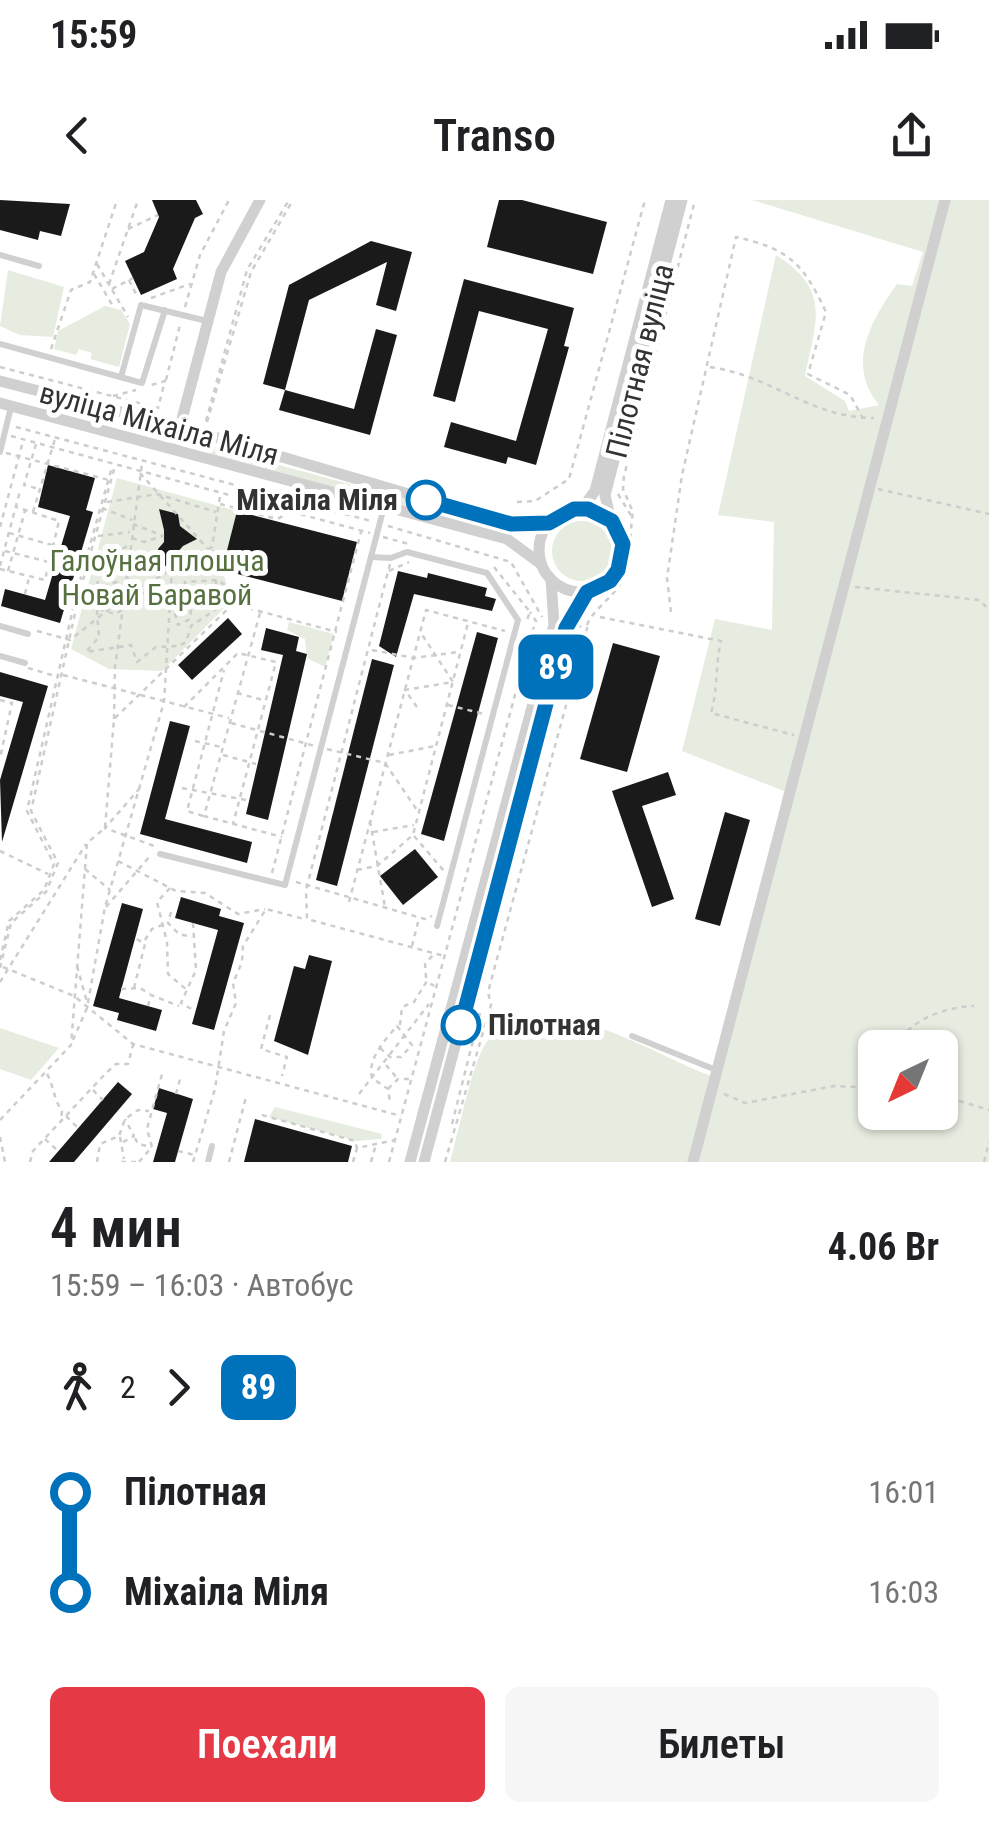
<!DOCTYPE html>
<html lang="ru">
<meta charset="utf-8">
<style>
body{margin:0;font-family:"Roboto Condensed",sans-serif;background:#f6f6f6;color:#202124;height:100vh;display:flex;flex-direction:column;font-size:38px;white-space:nowrap}
*{box-sizing:border-box;margin:0}
p{font-size:32px;color:#757577}
.icon{flex:none;width:55px;height:55px;fill:none;stroke:currentColor;stroke-width:2;stroke-linecap:round;stroke-linejoin:round}
.map{position:relative;height:962px;overflow:hidden}
.panel{display:flex;flex-direction:column;background:#fff;flex:1}
.panel>*{flex:none}
.badge{padding:0 20px;border-radius:15px;font-size:35px;line-height:65px}
.needle{width:65px;rotate:223deg}
.tools{position:absolute;left:858px;top:830px;display:grid;gap:20px}
.tools a{display:grid;place-items:center;width:100px;height:100px;border-radius:15px;background:#fff;box-shadow:0 2px 8px #0004;font-size:50px}
.map>.badge{position:absolute;translate:-50% -50%;box-shadow:0 0 0 5px #fff}
.legs{display:flex;align-items:center;gap:15px;height:110px;padding:0 50px;font-size:32px}
.legs p{margin-inline-start:auto}
.overview{display:flex;align-items:center;justify-content:space-between;height:170px;padding:0 50px}
h1{font-size:55px;font-weight:600;line-height:75px}
.action{display:flex;gap:20px;margin-top:auto;padding:20px 50px}
.action a{flex:1;height:115px;border-radius:15px;background:#e63946;color:#fff;font-size:40px;font-weight:600;line-height:115px;text-align:center}
.action a+a{background:#f6f6f6;color:#202124}
ul{padding:0 50px;list-style:none}
li{display:flex;align-items:center;gap:35px;height:100px;font-size:38px}
li i{display:grid;place-items:center;width:15px;height:100%;margin:0 12px;background:currentColor}
li i::after{content:'';width:25px;height:25px;margin:-12px;border:8px solid;border-radius:50%;background:#fff}
li p{margin-inline-start:auto}
li:first-child i{background:linear-gradient(#0000 50%,currentColor 0)}
li:last-child i{background:linear-gradient(currentColor 50%,#0000 0)}
.status{display:flex;justify-content:space-between;align-items:center;height:70px;padding:0 50px;background:#fff;direction:ltr}
.status svg{height:28px;fill:currentColor}
header{display:flex;justify-content:space-between;align-items:center;height:130px;padding:0 50px;background:#fff;font-size:45px;font-weight:600}
.map>svg:first-child{display:block}
.green{fill:#e6ecdf;fill-rule:evenodd}
.building{fill:#1a1a1a}
.lines{fill:none;stroke-linecap:round;stroke-linejoin:round}
.path{stroke:#cdcdcd;stroke-width:2.5;stroke-dasharray:5 5;stroke-linecap:butt}
.service{stroke:#d0d0d0;stroke-width:6}
.minor{stroke:#d0d0d0;stroke-width:11}
.line-1-casing{stroke:#fff;stroke-width:22}
.line-1{stroke:#0072bc;stroke-width:15}
.stop-1-dot{fill:#fff;stroke:#0072bc;stroke-width:5}
.labels{text-anchor:middle;stroke-width:10;stroke-linejoin:round;paint-order:stroke}
.street-label{font-size:30px;fill:#333;stroke:#fff}
.stop-label{font-size:30px;font-weight:bold;fill:#333;stroke:#fff;text-anchor:end}
.park-label{font-size:30px;fill:#56703f;stroke:#fff}
</style>
<div class="status"><b>15:59</b><svg viewBox="0 0 49 12"><path d="M0 12V9h3v3zM5 12V6h3v6zM10 12V3h3v9zM15 12V0h3v12zM26 1h20v11H26zM47 4h2v5h-2z"/></svg></div>
<header><svg class="icon" aria-label="back" viewBox="0 0 24 24"><path d="M15 5l-7 7 7 7"/></svg>Transo<svg class="icon" aria-label="share" viewBox="0 0 24 24"><path d="M12 15V3M7 8l5-5 5 5M5 13v7h14v-7"/></svg></header>
<div class="map">
<svg width="989" height="962" viewBox="0 0 989 962">
<rect width="100%" height="100%" fill="#fff"/>
<g class="green">
<path d="M752,0H989V962H450C458,935 472,863 486,843C536,772 660,861 720,879L784,591L682,551L715,419L772,430L774,322L718,315L776,55C833,91 815,123 805,176L845,201L849,211L879,205C846,165 870,122 897,84L912,86L923,52ZM875,848H940V912H875Z"/>
<polygon points="8,70 64,87 53,137 20,135 0,126"/>
<polygon points="105,106 121,110 130,124 119,167 90,159 92,153 79,149 76,155 54,149 58,131"/>
<polygon points="209,246 502,325 500,334 206,255"/>
<polygon points="117,278 237,311 222,370 232,400 162,471 109,469 71,449"/>
<circle cx="582" cy="351" r="30"/>
<polygon points="289,422 334,434 325,467 307,458 305,439 287,430"/>
<polygon points="0,828 59,848 31,880 0,869"/>
<polygon points="275,907 382,934 381,939 356,941 269,917"/>
</g>
<g class="building">
<polygon points="0,0 70,4 61,36 40,31 38,40 0,30"/>
<polygon points="152,0 196,0 203,14 195,18 173,69 177,79 141,95 125,61 144,52 159,17"/>
<polygon points="499,0 522,0 607,22 593,74 487,47"/>
<polygon points="371,41 412,52 396,111 376,105 387,62 309,100 285,190 263,184 289,85"/>
<polygon points="464,79 574,108 564,146 569,147 536,265 508,257 506,264 444,247 451,222 516,241 548,129 479,111 455,202 433,196"/>
<polygon points="376,129 397,135 370,235 279,210 285,190 354,209"/>
<polygon points="48,265 95,278 86,310 93,312 60,423 1,406 5,389 45,400 70,316 38,307"/>
<polygon points="159,309 178,314 180,326 197,339 183,346 162,370 158,349 164,342 164,330"/>
<polygon points="237,311 357,342 342,401 222,370"/>
<polygon points="398,371 427,378 428,373 487,388 485,396 496,399 492,411 414,394 396,457 379,446"/>
<polygon points="228,418 242,434 192,480 178,465"/>
<polygon points="266,428 299,437 296,451 307,454 268,620 246,614 283,455 261,450"/>
<polygon points="477,432 498,438 444,641 421,634"/>
<polygon points="613,443 660,456 627,572 580,559"/>
<polygon points="372,459 394,465 337,686 316,680"/>
<polygon points="0,472 48,486 2,642 0,580 23,502 0,496"/>
<polygon points="170,521 190,526 165,619 252,642 247,663 140,634"/>
<polygon points="668,572 676,595 642,606 674,699 652,707 612,591"/>
<polygon points="725,612 750,620 720,726 695,719"/>
<polygon points="415,649 438,677 403,705 380,676"/>
<polygon points="181,697 221,709 219,716 244,723 214,830 192,824 218,730 175,718"/>
<polygon points="122,703 143,709 119,798 162,810 156,831 117,820 119,813 93,806"/>
<polygon points="309,755 332,761 308,855 274,841 294,766 305,769"/>
<polygon points="118,882 132,894 92,941 74,962 49,962"/>
<polygon points="159,888 193,899 175,962 153,962 167,913 153,909"/>
<polygon points="255,919 352,946 348,962 244,962"/>
</g>
<g class="lines">
<g class="path">
<polyline points="128,29 158,15"/>
<polyline points="97,64 128,117"/>
<polyline points="94,74 114,108"/>
<polyline points="129,80 137,96"/>
<polyline points="109,84 138,0"/>
<polyline points="112,89 133,78"/>
<polyline points="151,98 190,84"/>
<polyline points="185,107 200,55 229,0"/>
<polyline points="51,149 71,90 90,82 117,0"/>
<polyline points="0,167 158,208 165,181 148,186"/>
<path d="M710,167C773,176 810,218 874,218"/>
<polyline points="166,180 180,125"/>
<polyline points="113,196 136,190"/>
<polyline points="206,221 247,70 289,0"/>
<polyline points="207,222 251,72 293,0"/>
<polyline points="16,227 371,321"/>
<polyline points="11,236 370,333"/>
<polyline points="36,244 24,285 39,289"/>
<polyline points="6,253 109,280"/>
<polyline points="140,273 208,349"/>
<polyline points="878,289 989,314"/>
<polyline points="618,294 632,317"/>
<polyline points="107,302 157,294 216,312"/>
<polyline points="517,302 535,301 569,279 645,0"/>
<polyline points="220,304 277,319 289,313"/>
<polyline points="102,308 132,320"/>
<polyline points="33,312 55,239"/>
<polyline points="388,326 511,362 542,417"/>
<polyline points="0,327 23,241"/>
<polyline points="9,333 59,347"/>
<polyline points="98,336 130,332"/>
<polyline points="383,337 409,344"/>
<polyline points="132,338 144,342 163,336 133,324"/>
<polyline points="213,350 218,406"/>
<polyline points="5,351 49,362"/>
<polyline points="390,364 306,690 307,719 444,756"/>
<polyline points="0,366 20,291"/>
<polyline points="494,367 530,412 527,420"/>
<polyline points="0,369 45,380 59,321 16,307"/>
<polyline points="88,369 129,345"/>
<polyline points="8,371 25,311"/>
<polyline points="389,371 409,362"/>
<polyline points="855,387 980,400 989,410"/>
<polyline points="171,391 217,403"/>
<polyline points="82,392 118,401"/>
<polyline points="25,394 29,378"/>
<path d="M97,396L98,372L112,363L142,393L170,395L178,425L190,419C194,404 182,395 185,382L218,380L226,386L218,408L191,426L186,442L179,446L156,447L137,462L131,445L86,452L99,437C98,421 94,401 102,387L116,382L129,395L126,408L115,414L102,410L97,401"/>
<path d="M671,412L667,378L682,275L736,37C789,49 803,63 826,112L808,174L850,195L863,218"/>
<polyline points="260,413 204,616 282,637"/>
<path d="M600,417L721,441C715,466 718,489 711,513L794,535"/>
<path d="M587,425C594,408 613,398 622,381C633,358 629,334 633,312L623,289L624,276L695,0"/>
<polyline points="37,431 70,440 124,397 212,347 220,296"/>
<polyline points="529,441 536,421 530,412"/>
<polyline points="372,450 414,458 458,452"/>
<polyline points="28,468 59,477"/>
<polyline points="63,475 229,518"/>
<polyline points="237,493 263,500"/>
<polyline points="0,500 12,503 0,558"/>
<polyline points="448,505 484,514"/>
<polyline points="184,507 238,453 276,462 233,624"/>
<polyline points="417,507 405,490 453,482 421,433"/>
<polyline points="114,519 115,467 142,264"/>
<polyline points="231,523 315,546"/>
<polyline points="195,541 221,547"/>
<polyline points="327,549 385,563 417,610"/>
<polyline points="223,555 256,564"/>
<polyline points="389,555 435,546"/>
<polyline points="140,588 105,628 157,647"/>
<polyline points="182,588 246,600"/>
<polyline points="203,616 187,611 224,470"/>
<polyline points="370,621 385,707"/>
<polyline points="373,632 414,625"/>
<polyline points="414,636 444,671"/>
<polyline points="0,651 48,674"/>
<polyline points="118,661 176,691 205,693 238,714 265,709"/>
<polyline points="85,669 110,690"/>
<polyline points="357,670 377,666 413,635 468,423"/>
<polyline points="272,673 361,332"/>
<polyline points="296,682 425,719 432,716"/>
<polyline points="170,688 157,702 167,742 168,774 187,790"/>
<polyline points="349,702 426,410 505,431"/>
<polyline points="106,707 150,656"/>
<polyline points="171,712 168,723 179,734 192,737"/>
<polyline points="193,723 196,770 181,803 195,811"/>
<polyline points="145,740 152,729 165,724"/>
<polyline points="412,746 418,722"/>
<polyline points="0,760 9,721 44,690 54,664 27,611 77,391 112,267"/>
<polyline points="77,766 87,802"/>
<polyline points="3,767 74,796 133,844 401,916"/>
<polyline points="0,768 11,723 46,692 58,663 31,611 80,391 115,266"/>
<polyline points="426,778 425,764 433,755"/>
<polyline points="0,782 86,644"/>
<polyline points="134,788 145,744 135,738"/>
<polyline points="121,789 140,788 150,794"/>
<polyline points="148,806 151,795 179,806"/>
<polyline points="270,815 261,849 287,857 282,876"/>
<polyline points="400,825 402,807 414,802 427,781 434,786"/>
<polyline points="73,840 87,808 105,707 164,502 172,369"/>
<path d="M380,848L390,857H401L412,845L397,826C385,840 367,859 372,878L388,889L390,902"/>
<path d="M897,848C907,819 947,807 974,806"/>
<polyline points="386,865 397,878"/>
<path d="M47,874C54,886 53,898 62,911L61,920"/>
<polyline points="388,889 398,879 409,879"/>
<polyline points="93,890 103,900"/>
<polyline points="176,894 180,879"/>
<polyline points="359,894 429,804"/>
<polyline points="724,894 745,903 834,886 875,888"/>
<polyline points="940,895 989,910"/>
<polyline points="262,915 355,941 357,948"/>
<polyline points="66,916 78,928"/>
<polyline points="0,920 71,845 87,643 105,628 114,519 233,404 337,432"/>
<polyline points="452,924 480,813"/>
<polyline points="0,937 5,962"/>
<polyline points="120,937 124,959"/>
<polyline points="135,938 138,944 152,947"/>
<polyline points="45,939 58,951"/>
<polyline points="123,942 134,936 125,919"/>
<polyline points="178,951 195,955"/>
<polyline points="30,962 33,951 106,873 116,864 128,864 133,845"/>
<polyline points="97,962 100,944 119,936 125,919 138,910 149,911"/>
<polyline points="121,962 137,962"/>
<polyline points="139,962 152,947 147,929 162,874"/>
<polyline points="193,962 215,889 224,831 236,803 233,783 242,762 243,746 266,709 304,719"/>
<polyline points="229,962 246,897"/>
<polyline points="353,962 357,948 395,940"/>
<polyline points="371,962 376,944"/>
<polyline points="389,962 529,443 524,437"/>
<polyline points="445,962 491,805 488,792 586,432 587,428 579,426"/>
<polyline points="984,962 989,942"/>
</g>
<g class="service">
<polyline points="0,55 39,66"/>
<polyline points="0,144 142,183 165,110"/>
<polyline points="121,177 141,105 207,121"/>
<polyline points="0,252 11,207"/>
<polyline points="371,357 391,358 407,352 487,373 518,420 437,726"/>
<polyline points="0,426 28,434"/>
<polyline points="0,456 25,463"/>
<polyline points="160,654 285,685 384,307"/>
<polyline points="632,836 716,870"/>
<polyline points="208,962 212,946"/>
</g>
<g class="minor">
<polyline points="0,181 180,227 511,324 549,323"/>
<polyline points="0,203 507,339 541,364"/>
<polyline points="174,249 221,72 260,0"/>
<circle cx="581" cy="350" r="42"/>
<polyline points="582,309 595,291 671,0"/>
<polyline points="611,321 605,295 682,0"/>
<polyline points="410,962 554,425 551,379"/>
<polyline points="424,962 567,428 587,392"/>
<polyline points="693,962 945,0"/>
</g>
</g>
<g class="lines">
<g class="line-1-casing">
<polyline id="line-1" points="426,300 511,324 549,323 574,309 588,309 612,321 623,344 618,370 610,381 587,392 566,428 461,825"/>
</g>
<use href="#line-1" class="line-1"/>
</g>
<g class="stop-1-dot">
<circle cx="426" cy="300" r="18"/>
<circle cx="461" cy="825" r="18"/>
</g>
<g class="labels">
<g class="street-label">
<text transform="translate(640 161) rotate(-76)" y="10">Пілотная вуліца</text>
<text transform="translate(159 224) rotate(15)" y="10">вуліца Міхаіла Міля</text>
</g>
<g class="stop-label">
<text x="398" y="310">Міхаіла Міля</text>
<text x="488" y="835" text-anchor="start">Пілотная</text>
</g>
<g class="park-label">
<text x="157" y="371">Галоўная плошча<tspan x="157" dy="34">Новай Баравой</tspan></text>
</g>
</g>
</svg>
<div class="tools">
<a><svg class="needle" viewBox="-14 -14 28 28"><path d="M0-13l5 13h-10z" fill="#e53935"/><path d="M0 13l5-13h-10z" fill="#757577"/></svg></a>
</div>
<b class="badge" style="left:556px;top:467px;background:#0072bc;color:#fff">89</b>
</div>
<section class="panel">
<div class="overview"><div><h1>4 мин</h1><p>15:59 – 16:03 · Автобус</p></div><b>4.06 Br</b></div>
<div class="legs"><svg class="icon" aria-label="walk" viewBox="0 0 24 24"><circle cx="13" cy="4" r="2"/><path d="M13 8l-2 6 4 7M11 14l-3 7M7 12l3-4h3l4 4"/></svg>2<svg class="icon" aria-label="forward" viewBox="0 0 24 24"><path d="M9 5l7 7-7 7"/></svg><b class="badge" style="background:#0072bc;color:#fff">89</b></div>
<ul>
<li><i style="color:#0072bc"></i><b>Пілотная</b><p>16:01</p></li>
<li><i style="color:#0072bc"></i><b>Міхаіла Міля</b><p>16:03</p></li>
</ul>
<div class="action"><a>Поехали</a><a>Билеты</a></div>
</section>
